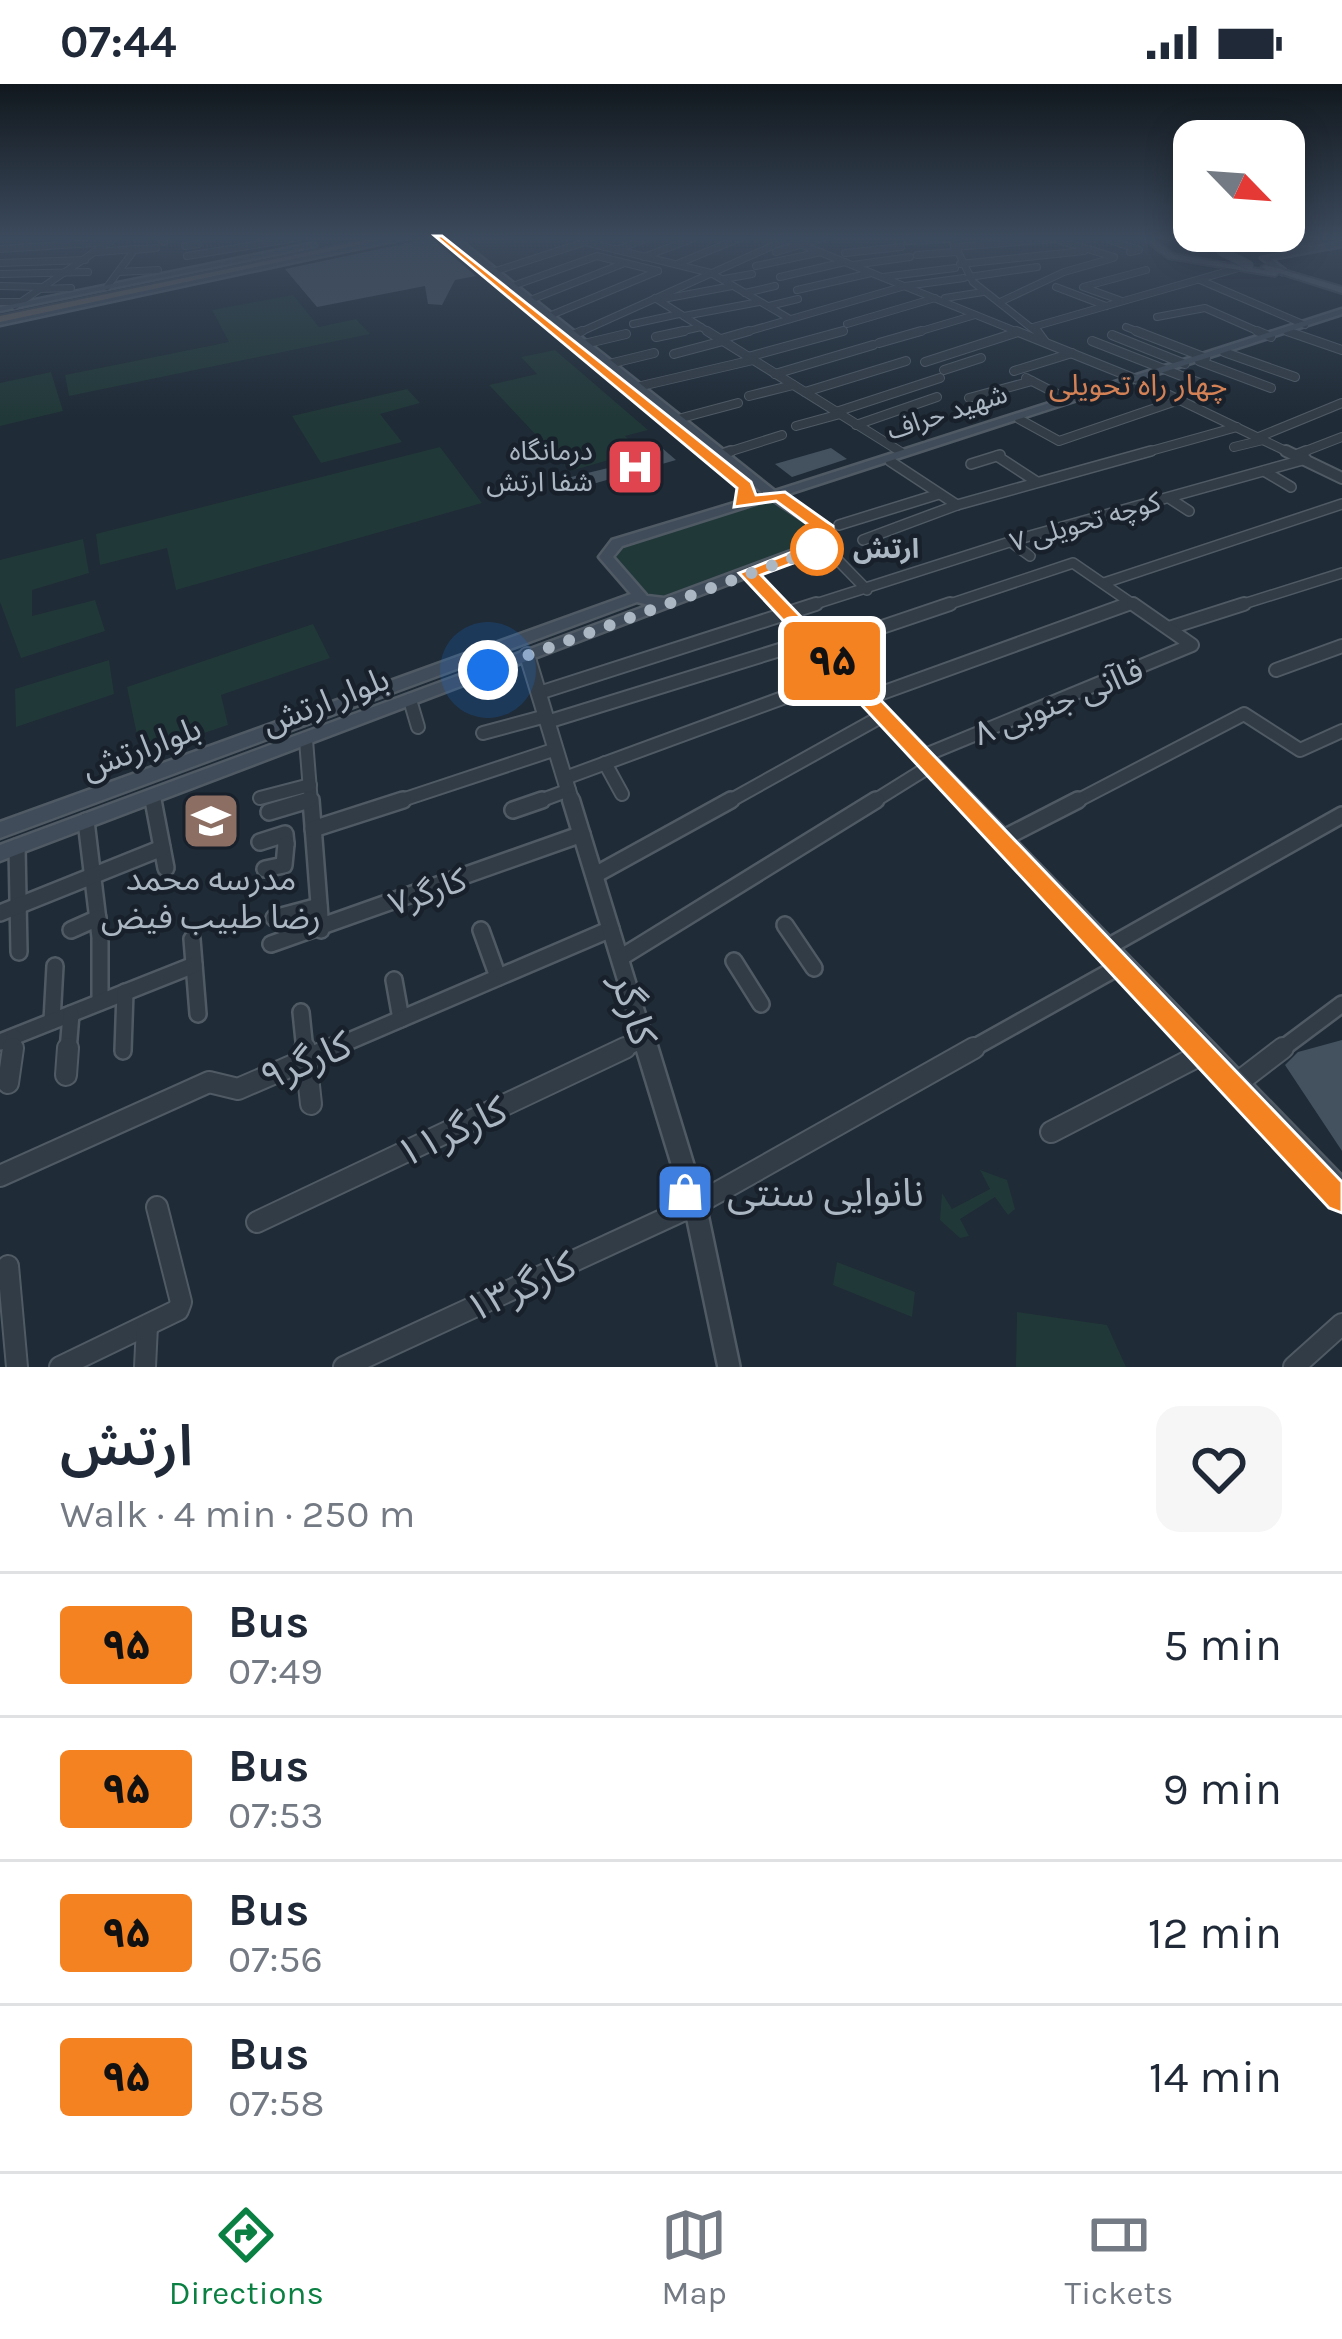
<!DOCTYPE html>
<meta charset="utf-8">
<style>
body{margin:0;font-family:Karla,"Noto Sans Arabic",sans-serif;background:#f6f6f7;color:#1f2937;height:100vh;display:flex;flex-direction:column;font-size:45px;white-space:nowrap}
*{box-sizing:border-box;margin:0}
p{font-size:39px;color:#747a83}
.icon{flex:none;width:66px;height:66px;fill:none;stroke:currentColor;stroke-width:2;stroke-linecap:round;stroke-linejoin:round}
.map{position:relative;height:1283px;overflow:hidden}
.details{display:flex;flex-direction:column;background:#fff;flex:1}
.details>*{flex:none}
.badge{padding:0 24px;border-radius:9px;font-size:42px;line-height:78px}
.needle{width:78px;rotate:115deg}
.fabs{position:absolute;left:1173px;top:36px;display:grid;gap:24px}
.fabs a{display:grid;place-items:center;width:132px;height:132px;border-radius:24px;background:#fff;box-shadow:0 6px 30px #0003;font-size:60px}
.you{position:absolute;width:60px;height:60px;margin:-30px;border:9px solid #fff;border-radius:50%;background:#1a73e8;box-shadow:0 0 0 18px #1a73e833}
.map>.badge{position:absolute;translate:-50% -50%;box-shadow:0 0 0 6px #fff}
.round{display:grid;place-items:center;flex:none;width:126px;height:126px;border-radius:24px;background:#f6f6f7}
.head{display:flex;align-items:center;justify-content:space-between;height:204px;padding:0 60px}
h1{font-size:57px;font-weight:600;line-height:90px}
ul{padding:0;list-style:none}
li{display:flex;align-items:center;gap:36px;height:144px;padding:0 60px;border-top:3px solid #e0e1e3}
li div{flex:1}
li b{display:block;font-size:45px}
li em{font-style:normal}
li .badge{min-width:132px;font-weight:700;text-align:center}
.status{display:flex;justify-content:space-between;align-items:center;height:84px;padding:0 60px;background:#fff;direction:ltr}
.status svg{height:33px;fill:currentColor}
.dock{display:flex;justify-content:space-around;align-items:center;height:168px;border-top:3px solid #e0e1e3;background:#fff;font-size:33px;color:#747a83}
.dock a{display:grid;justify-items:center;gap:6px}
.dock .on{color:#0b8043}
.map>svg:first-child{display:block}
.green{fill:#213838}
.building{fill:#445260}
.lines{fill:none;stroke-linecap:round;stroke-linejoin:round}
.minor-far5-casing{stroke:#4f5a65;stroke-width:8}
.minor-far4-casing{stroke:#4f5a65;stroke-width:10}
.minor-far3-casing{stroke:#4f5a65;stroke-width:12}
.minor-far2-casing{stroke:#4f5a65;stroke-width:16}
.minor-far1-casing{stroke:#4f5a65;stroke-width:20}
.minor-casing{stroke:#4f5a65;stroke-width:24}
.tertiary-far5-casing{stroke:#4f5a65;stroke-width:8}
.tertiary-far4-casing{stroke:#4f5a65;stroke-width:10}
.tertiary-far3-casing{stroke:#4f5a65;stroke-width:14}
.tertiary-far2-casing{stroke:#4f5a65;stroke-width:18}
.tertiary-far1-casing{stroke:#4f5a65;stroke-width:21}
.tertiary-casing{stroke:#4f5a65;stroke-width:26}
.secondary-casing{stroke:#4f5a65;stroke-width:5}
.primary-casing{stroke:#3e4853;stroke-width:4}
.trunk-casing{stroke:#3d4751;stroke-width:4}
.minor-far5{stroke:#323c46;stroke-width:6}
.minor-far4{stroke:#323c46;stroke-width:8}
.minor-far3{stroke:#323c46;stroke-width:9}
.minor-far2{stroke:#323c46;stroke-width:12}
.minor-far1{stroke:#323c46;stroke-width:15}
.minor{stroke:#323c46;stroke-width:20}
.tertiary-far5{stroke:#323c46;stroke-width:6}
.tertiary-far4{stroke:#323c46;stroke-width:8}
.tertiary-far3{stroke:#323c46;stroke-width:10}
.tertiary-far2{stroke:#323c46;stroke-width:14}
.tertiary-far1{stroke:#323c46;stroke-width:16}
.tertiary{stroke:#323c46;stroke-width:21}
.secondary{fill:#404c59;fill-rule:evenodd}
.primary{fill:#505b67;fill-rule:evenodd}
.trunk{fill:#5e5c5b;fill-rule:evenodd}
.primary-bridge-casing{stroke:#3e4853;stroke-width:10;stroke-linecap:butt}
.primary-bridge{stroke:#505b67;stroke-width:9}
.line{fill:#f58220;stroke:#fff;stroke-width:3}
.walk{stroke:#acb7c4;stroke-width:12;stroke-dasharray:0 21.6}
.stop-dot{fill:#fff;stroke:#f58220;stroke-width:6}
.labels{text-anchor:middle;stroke-width:9;stroke-linejoin:round;paint-order:stroke}
.far-street-label{font-size:27px;fill:#acb7c4;stroke:#18212b}
.far-poi-label{font-size:27px;fill:#acb7c4;stroke:#18212b;text-anchor:end}
.far-stop-label{font-size:27px;font-weight:bold;fill:#acb7c4;stroke:#18212b;text-anchor:start}
.far-neighbourhood-label{font-size:30px;fill:#d48156;stroke:#18212b}
.street-label{font-size:33px;fill:#acb7c4;stroke:#18212b}
.poi-label{font-size:33px;fill:#acb7c4;stroke:#18212b}
.near-street-label{font-size:39px;fill:#acb7c4;stroke:#18212b}
.near-poi-label{font-size:39px;fill:#acb7c4;stroke:#18212b;text-anchor:start}
</style>
<div class="status"><b>07:44</b><svg viewBox="0 0 49 12"><path d="M0 12V9h3v3zM5 12V6h3v6zM10 12V3h3v9zM15 12V0h3v12zM26 1h20v11H26zM47 4h2v5h-2z"/></svg></div>
<div class="map">
<svg width="1342" height="1283" viewBox="0 0 1342 1283">
<rect width="100%" height="100%" fill="#1f2b36"/>
<g class="green">
<polygon points="293,211 319,243 356,235 370,250 69,312 65,291 229,258 212,226"/>
<polygon points="555,266 648,346 625,352 641,367 570,387 489,301 537,290 521,273"/>
<polygon points="51,288 63,327 0,342 0,299"/>
<polygon points="407,305 420,319 380,330 402,358 321,379 292,332"/>
<polygon points="440,363 482,419 176,506 167,464 100,481 96,450"/>
<polygon points="769,416 783,419 822,455 663,514 647,509 616,474 622,463"/>
<polygon points="83,455 89,489 32,506 32,532 95,516 105,547 21,574 0,518 0,476"/>
<polygon points="313,540 330,574 221,611 228,641 141,670 127,603"/>
<polygon points="109,576 114,610 16,643 15,605"/>
<polygon points="980,1086 1007,1096 1015,1125 1008,1131 995,1113 960,1135 969,1152 960,1154 940,1136 942,1109 952,1125 990,1105"/>
<polygon points="837,1178 915,1208 912,1233 833,1201"/>
<polygon points="1017,1228 1107,1241 1126,1283 1016,1283"/>
</g>
<g class="building">
<polygon points="431,154 476,192 455,196 442,221 428,220 425,202 317,223 285,185"/>
<polygon points="662,364 676,376 572,406 567,394 649,374 651,365"/>
<polygon points="831,364 847,375 792,393 775,380"/>
<polygon points="1342,956 1342,1067 1285,981 1298,968"/>
</g>
<g class="lines">
<g class="minor-far5-casing">
<g id="minor-far5">
<polyline points="159,154 164,158"/>
<polyline points="951,154 973,198 1039,250"/>
<polyline points="1110,156 1139,166 1130,168"/>
<polyline points="908,157 951,155"/>
<polyline points="185,162 198,160"/>
<polyline points="954,163 1055,155 1114,173"/>
<polyline points="0,165 110,158"/>
<polyline points="134,166 156,164"/>
<polyline points="617,166 647,154"/>
<polyline points="97,168 135,165"/>
<polyline points="776,168 823,154"/>
<polyline points="845,169 901,163"/>
<polyline points="917,171 955,168"/>
<polyline points="187,172 297,154"/>
<polyline points="644,173 694,154"/>
<polyline points="0,179 85,176"/>
<polyline points="677,180 740,154"/>
<polyline points="960,180 1084,167"/>
<polyline points="853,181 910,173"/>
<polyline points="756,182 821,168"/>
<polyline points="119,188 158,186"/>
<polyline points="493,188 585,158 711,189 790,235"/>
<polyline points="0,190 88,188"/>
<polyline points="780,193 845,178"/>
<polyline points="883,193 955,184"/>
<polyline points="969,193 1037,183"/>
<polyline points="724,195 752,190"/>
<polyline points="1200,196 1305,241"/>
<polyline points="0,202 44,203"/>
<polyline points="107,203 135,165"/>
<polyline points="510,203 597,172 658,187"/>
<polyline points="1056,203 1106,222"/>
<polyline points="40,205 71,204"/>
<polyline points="797,206 871,189"/>
<polyline points="745,209 775,202"/>
<polyline points="655,214 712,250"/>
<polyline points="945,214 983,208"/>
<polyline points="663,215 732,202"/>
<polyline points="528,217 622,180"/>
<polyline points="1122,217 1083,203 1146,186"/>
<polyline points="0,218 21,218"/>
<polyline points="1000,218 1064,188 1113,174"/>
<polyline points="769,222 798,215"/>
<polyline points="549,232 658,187"/>
<polyline points="684,232 759,218"/>
<polyline points="1157,233 1205,224 1264,250"/>
<polyline points="633,240 679,230"/>
<polyline points="847,240 935,214"/>
<polyline points="1033,243 1242,183"/>
<polyline points="1126,243 1144,250"/>
<polyline points="1287,247 1295,250"/>
<polyline points="576,250 790,154"/>
<polyline points="670,250 701,243"/>
<polyline points="739,250 905,202 964,194"/>
<polyline points="833,250 843,247"/>
<polyline points="911,250 975,231"/>
<polyline points="1012,250 1018,248"/>
</g>
</g>
<g class="minor-far4-casing">
<g id="minor-far4">
<polyline points="707,247 901,368"/>
<polyline points="1037,247 1045,258"/>
<polyline points="1136,247 1206,274"/>
<polyline points="1257,247 1271,253"/>
<polyline points="1287,247 1342,266"/>
<polyline points="573,251 582,247"/>
<polyline points="1112,251 1185,280"/>
<polyline points="656,253 684,247"/>
<polyline points="721,255 749,247"/>
<polyline points="1092,257 1220,307"/>
<polyline points="879,259 921,247"/>
<polyline points="584,260 626,250"/>
<polyline points="1224,268 1295,293"/>
<polyline points="674,270 723,257"/>
<polyline points="748,273 843,247"/>
<polyline points="1199,277 1271,304"/>
<polyline points="925,278 1018,248"/>
<polyline points="609,280 654,269"/>
<polyline points="944,286 981,274"/>
<polyline points="1014,287 1072,269"/>
<polyline points="775,290 873,261"/>
<polyline points="1026,294 1067,315"/>
<polyline points="637,303 753,276"/>
<polyline points="805,308 906,277"/>
<polyline points="749,312 793,301"/>
<polyline points="969,314 1032,297"/>
<polyline points="836,328 940,294"/>
<polyline points="678,335 738,319"/>
<polyline points="1019,335 1059,357 1179,316"/>
<polyline points="856,341 937,313"/>
<polyline points="796,342 840,330"/>
<polyline points="1259,353 1342,319"/>
<polyline points="1234,363 1263,356"/>
<polyline points="722,370 782,351"/>
<polyline points="1140,370 1237,343"/>
<polyline points="1298,370 1342,353"/>
</g>
</g>
<g class="minor-far3-casing">
<g id="minor-far3">
<polyline points="722,370 731,367"/>
<polyline points="1296,371 1306,367"/>
<polyline points="997,372 1037,398"/>
<polyline points="890,377 957,421"/>
<polyline points="971,380 1000,371"/>
<polyline points="1264,387 1291,403"/>
<polyline points="1169,414 1189,427"/>
<polyline points="839,441 939,410"/>
<polyline points="863,456 957,421 1151,367"/>
<polyline points="1011,458 1030,472"/>
<polyline points="824,462 867,506"/>
<polyline points="1104,499 1342,420"/>
<polyline points="806,523 1019,455 1306,375"/>
<polyline points="941,523 1073,479 1137,523"/>
<polyline points="1120,523 1132,519"/>
<polyline points="1234,523 1342,489"/>
</g>
</g>
<g class="minor-far2-casing">
<g id="minor-far2">
<polyline points="1169,544 1244,520"/>
<polyline points="820,564 950,520"/>
<polyline points="1276,586 1342,562"/>
<polyline points="539,609 816,520"/>
<polyline points="868,614 1128,520"/>
<polyline points="410,616 418,643"/>
<polyline points="547,638 812,556"/>
<polyline points="483,649 546,632"/>
<polyline points="306,656 311,719"/>
<polyline points="923,672 1192,561 1133,520"/>
<polyline points="605,679 622,710"/>
<polyline points="565,694 845,591"/>
<polyline points="153,713 154,719"/>
<polyline points="260,714 310,701"/>
<polyline points="300,719 311,715"/>
<polyline points="393,719 556,665"/>
<polyline points="534,719 569,706"/>
<polyline points="726,719 884,631"/>
<polyline points="871,719 932,681"/>
<polyline points="1073,719 1244,630 1300,666 1342,647"/>
</g>
</g>
<g class="minor-far1-casing">
<g id="minor-far1">
<polyline points="153,716 166,784"/>
<polyline points="311,716 321,846"/>
<polyline points="513,726 542,716"/>
<polyline points="269,728 309,716"/>
<polyline points="86,737 100,853 100,918"/>
<polyline points="313,745 403,716"/>
<polyline points="1002,755 1078,716"/>
<polyline points="260,758 285,750 286,760"/>
<polyline points="17,763 19,868"/>
<polyline points="265,785 284,781 286,760"/>
<polyline points="595,791 731,716"/>
<polyline points="0,829 162,764"/>
<polyline points="274,834 319,822"/>
<polyline points="785,841 814,884"/>
<polyline points="71,846 98,834"/>
<polyline points="481,846 498,893"/>
<polyline points="192,855 198,930"/>
<polyline points="271,860 582,750"/>
<polyline points="1106,864 1342,731"/>
<polyline points="620,874 876,716"/>
<polyline points="734,877 761,920"/>
<polyline points="394,896 401,935"/>
<polyline points="301,928 305,967"/>
<polyline points="52,937 55,882"/>
<polyline points="0,958 194,881"/>
<polyline points="12,967 14,953"/>
<polyline points="68,967 71,930"/>
<polyline points="123,967 125,908"/>
<polyline points="326,967 611,845"/>
<polyline points="619,967 645,955"/>
<polyline points="968,967 1122,881"/>
<polyline points="1279,967 1342,920"/>
</g>
</g>
<g class="minor-casing">
<g id="minor">
<polyline points="305,964 311,1020"/>
<polyline points="66,991 68,964"/>
<polyline points="8,999 13,964"/>
<polyline points="1236,1000 1283,964"/>
<polyline points="1051,1048 1206,968"/>
<polyline points="0,1092 209,998 238,1005 333,964"/>
<polyline points="257,1138 625,964"/>
<polyline points="8,1182 17,1283"/>
<polyline points="60,1283 178,1226 181,1218 157,1123"/>
<polyline points="145,1283 147,1242"/>
<polyline points="344,1283 695,1121 974,964"/>
<polyline points="1294,1283 1342,1240"/>
</g>
</g>
<g class="tertiary-far5-casing">
<g id="tertiary-far5">
<polyline points="785,154 1023,250"/>
<polyline points="15,222 115,154"/>
</g>
</g>
<g class="tertiary-far4-casing">
<polyline id="tertiary-far4" points="1016,247 1138,296 1292,370"/>
</g>
<g class="tertiary-far3-casing">
<polyline id="tertiary-far3" points="1286,367 1342,394"/>
</g>
<g class="tertiary-far2-casing">
<polyline id="tertiary-far2" points="527,571 572,719"/>
</g>
<g class="tertiary-far1-casing">
<polyline id="tertiary-far1" points="571,716 648,967"/>
</g>
<g class="tertiary-casing">
<polyline id="tertiary" points="647,964 695,1121 729,1283"/>
</g>
<g class="secondary-casing">
<g id="secondary">
<polygon points="394,154 407,154 0,241 0,235"/>
<path d="M450,154H457L775,407L1342,225V230L782,412L831,443L836,457L756,489L1342,1092V1124L1333,1120L745,494L0,777V761L649,521L637,518L0,754V738L631,510L599,473L612,456L764,410ZM771,415L821,448L823,455L664,514L647,512L613,473L622,462Z"/>
<polygon points="1342,158 1342,162 1271,175 1285,186 1282,190 1261,174"/>
<polygon points="314,159 316,162 0,227 0,223"/>
</g>
</g>
<g class="primary-casing">
<g id="primary">
<polygon points="1143,154 1152,154 1173,170 1269,187 1262,183 1266,181 1342,203 1342,209 1279,189 1275,192 1168,174"/>
<polygon points="1163,154 1236,163 1312,161 1316,163 1236,167"/>
</g>
</g>
<g class="trunk-casing">
<polygon id="trunk" points="376,154 391,154 0,238 0,232"/>
</g>
<use href="#minor-far5" class="minor-far5"/>
<use href="#minor-far4" class="minor-far4"/>
<use href="#minor-far3" class="minor-far3"/>
<use href="#minor-far2" class="minor-far2"/>
<use href="#minor-far1" class="minor-far1"/>
<use href="#minor" class="minor"/>
<use href="#tertiary-far5" class="tertiary-far5"/>
<use href="#tertiary-far4" class="tertiary-far4"/>
<use href="#tertiary-far3" class="tertiary-far3"/>
<use href="#tertiary-far2" class="tertiary-far2"/>
<use href="#tertiary-far1" class="tertiary-far1"/>
<use href="#tertiary" class="tertiary"/>
<use href="#secondary" class="secondary"/>
<use href="#primary" class="primary"/>
<use href="#trunk" class="trunk"/>
<g class="primary-bridge-casing">
<polyline id="primary-bridge" points="1223,154 1221,167 1249,181"/>
</g>
<use href="#primary-bridge" class="primary-bridge"/>
</g>
<linearGradient id="sky" x2="0" y2="1"><stop stop-color="#11181e"/><stop offset="0.46" stop-color="#3c4a5d"/><stop offset="1" stop-color="#3c4a5d" stop-opacity="0"/></linearGradient>
<rect width="1342" height="334" fill="url(#sky)"/>
<polygon class="line" points="435,152 442,152 751,398 756,411 785,408 833,442 834,464 761,491 1342,1098 1342,1129 1329,1124 739,489 818,458 818,448 776,417 734,423 737,404"/>
<g class="lines">
<polyline class="walk" points="488,586 817,465"/>
</g>
<defs>
<g id="hospital-square" transform="scale(3)"><rect x="-9" y="-9" width="18" height="18" rx="4" fill="#e0444e" stroke="#18212b"/><path d="M-5-5h3v3.5h4V-5h3V5h-3V1.5h-4V5h-3Z" fill="#fff"/></g>
<g id="school-square" transform="scale(3)"><rect x="-9" y="-9" width="18" height="18" rx="4" fill="#8d6e63" stroke="#18212b"/><path d="M0-5L7-2L0 1L-7-2ZM-4 1L0 2.5L4 1V4Q0 6-4 4Z" fill="#fff"/></g>
<g id="shop-square" transform="scale(3)"><rect x="-9" y="-9" width="18" height="18" rx="4" fill="#3f7fe0" stroke="#18212b"/><path d="M-5-2.5h2.3a2.7 3.5 0 0 1 5.4 0H5L5.5 6h-11ZM-1.5-2.5h3a1.5 2.3 0 0 0-3 0Z" fill="#fff"/></g>
</defs>
<g fill-rule="evenodd">
<use href="#hospital-square" x="635" y="383"/>
<use href="#school-square" x="211" y="737"/>
<use href="#shop-square" x="685" y="1108"/>
</g>
<circle class="stop-dot" cx="817" cy="465" r="24"/>
<g class="labels">
<g class="far-street-label">
<text transform="translate(947 328) rotate(-18)" y="9">شهید حراف</text>
<text transform="translate(1085 438) rotate(-16)" y="9">کوچه تحویلی ۷</text>
</g>
<g class="far-poi-label">
<text x="593" y="376">درمانگاه<tspan x="593" dy="31">شفا ارتش</tspan></text>
</g>
<g class="far-stop-label">
<text x="853" y="474">ارتش</text>
</g>
<g class="far-neighbourhood-label">
<text x="1138" y="311">چهار راه تحویلی</text>
</g>
<g class="street-label">
<text transform="translate(325 616) rotate(-21)" y="12">بلوار ارتش</text>
<text transform="translate(1058 617) rotate(-22)" y="12">قاآنی جنوبی ۸</text>
<text transform="translate(141 663) rotate(-20)" y="12">بلوارارتش</text>
<text transform="translate(427 807) rotate(-20)" y="12">کارگر۷</text>
</g>
<g class="poi-label">
<text x="211" y="806">مدرسه محمد<tspan x="211" dy="38">رضا طبیب فیض</tspan></text>
</g>
<g class="near-street-label">
<text transform="translate(635 925) rotate(73)" y="14">کارگر</text>
<text transform="translate(305 976) rotate(-23)" y="14">کارگر۹</text>
<text transform="translate(451 1047) rotate(-25)" y="14">کارگر۱۱</text>
<text transform="translate(520 1202) rotate(-25)" y="14">کارگر۱۳</text>
</g>
<g class="near-poi-label">
<text x="727" y="1122">نانوایی سنتی</text>
</g>
</g>
</svg>
<div class="fabs">
<a><svg class="needle" viewBox="-14 -14 28 28"><path d="M0-13l5 13h-10z" fill="#e53935"/><path d="M0 13l5-13h-10z" fill="#747a83"/></svg></a>
</div>
<div class="you" style="left:488px;top:586px"></div>
<b class="badge" style="left:832px;top:577px;background:#f58220;color:#111">۹۵</b>
</div>
<section class="details">
<div class="head"><div><h1>ارتش</h1><p>Walk · 4 min · 250 m</p></div><a class="round"><svg class="icon" aria-label="heart" viewBox="0 0 24 24"><path d="M12 20l-8-8c-3-5 5-10 8-4 3-6 11-1 8 4z"/></svg></a></div>
<ul>
<li><span class="badge" style="background:#f58220;color:#111">۹۵</span><div><b>Bus</b><p>07:49</p></div><em>5 min</em></li>
<li><span class="badge" style="background:#f58220;color:#111">۹۵</span><div><b>Bus</b><p>07:53</p></div><em>9 min</em></li>
<li><span class="badge" style="background:#f58220;color:#111">۹۵</span><div><b>Bus</b><p>07:56</p></div><em>12 min</em></li>
<li><span class="badge" style="background:#f58220;color:#111">۹۵</span><div><b>Bus</b><p>07:58</p></div><em>14 min</em></li>
</ul>
</section>
<nav class="dock">
<a class="on"><svg class="icon" aria-label="directions" viewBox="0 0 24 24"><path d="M12 3l9 9-9 9-9-9zM9 14v-3h6M13 9l2 2-2 2"/></svg>Directions</a>
<a><svg class="icon" aria-label="map" viewBox="0 0 24 24"><path d="M3 6l6-2 6 2 6-2v14l-6 2-6-2-6 2zM9 4v14M15 6v14"/></svg>Map</a>
<a><svg class="icon" aria-label="tickets" viewBox="0 0 24 24"><path d="M3 7h18v10H3zM15 7v10"/></svg>Tickets</a>
</nav>
